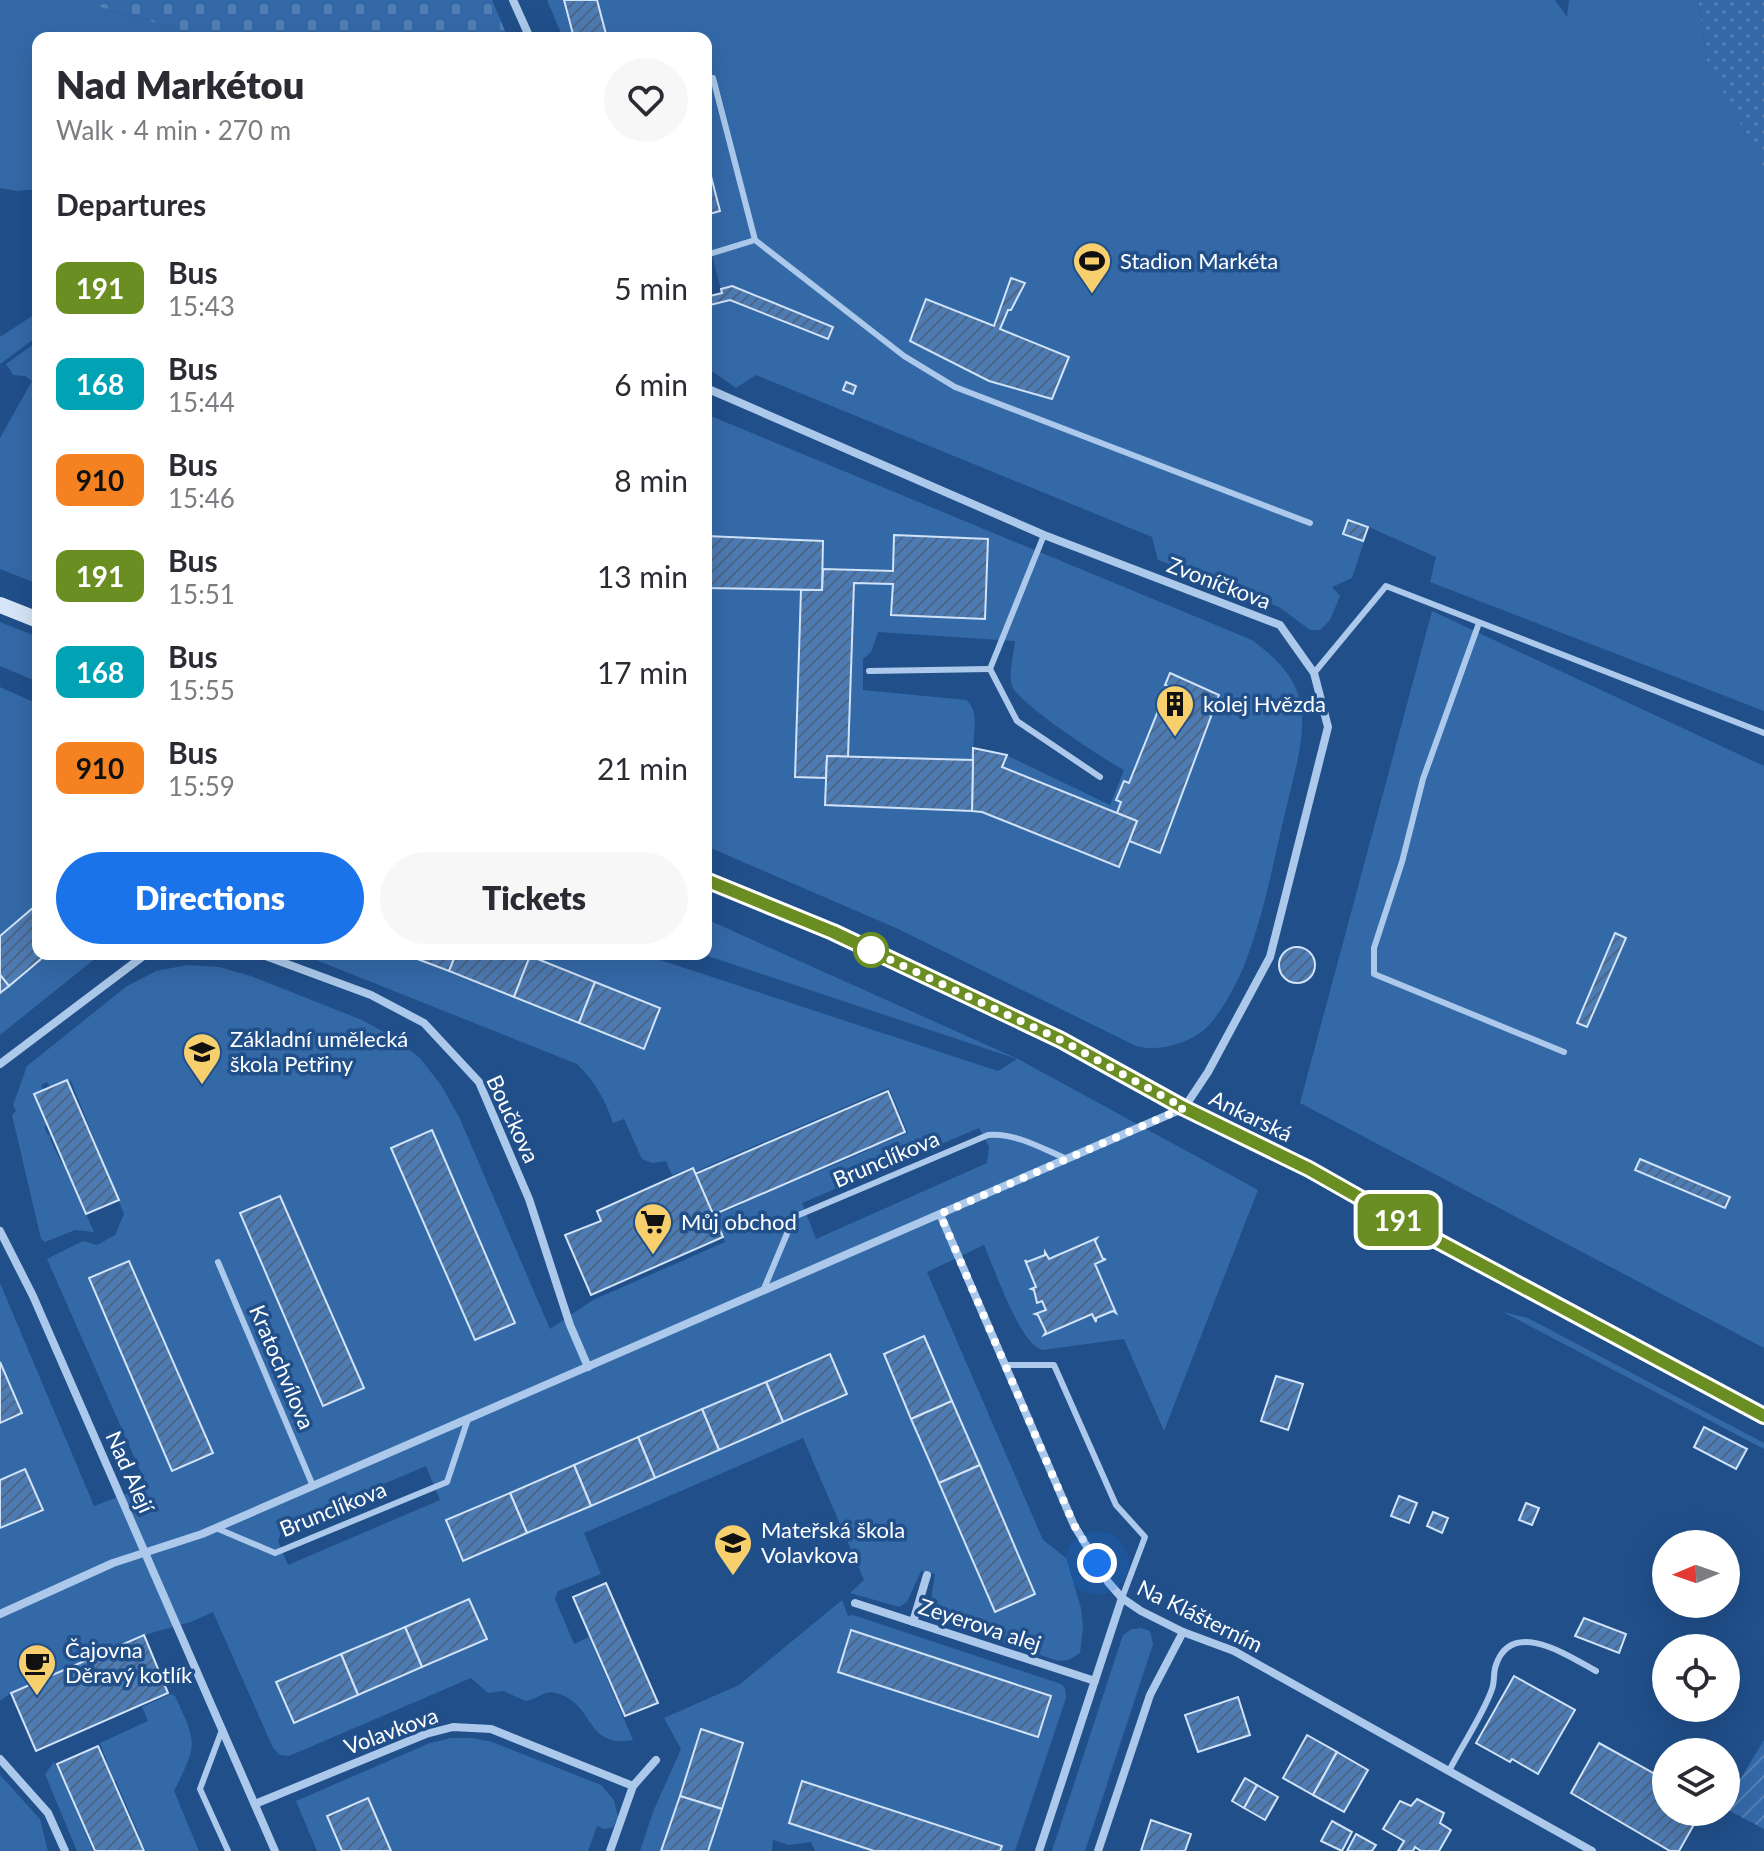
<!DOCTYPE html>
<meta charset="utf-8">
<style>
body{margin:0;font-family:Lato,sans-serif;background:#f7f7f7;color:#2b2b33;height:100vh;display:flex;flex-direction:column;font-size:30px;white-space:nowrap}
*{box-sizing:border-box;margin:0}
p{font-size:26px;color:#7c7c81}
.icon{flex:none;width:44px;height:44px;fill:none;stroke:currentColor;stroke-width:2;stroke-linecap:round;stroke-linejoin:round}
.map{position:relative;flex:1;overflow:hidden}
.details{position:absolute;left:32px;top:32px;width:680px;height:928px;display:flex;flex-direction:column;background:#fff;border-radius:16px;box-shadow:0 8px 32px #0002}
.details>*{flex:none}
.badge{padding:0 16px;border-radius:12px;font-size:28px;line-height:52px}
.needle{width:52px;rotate:268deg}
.controls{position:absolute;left:1652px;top:1530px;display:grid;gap:16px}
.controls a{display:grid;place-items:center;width:88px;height:88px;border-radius:50%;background:#fff;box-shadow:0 8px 32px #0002;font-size:40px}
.you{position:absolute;width:40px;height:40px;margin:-20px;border:6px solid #fff;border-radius:50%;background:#1a73e8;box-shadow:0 0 0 12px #1a73e833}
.map>.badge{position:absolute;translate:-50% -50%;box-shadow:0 0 0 4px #fff}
h2{padding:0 24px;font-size:30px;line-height:72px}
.round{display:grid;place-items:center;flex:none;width:84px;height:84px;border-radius:42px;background:#f7f7f7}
.head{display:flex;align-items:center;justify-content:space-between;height:136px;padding:0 24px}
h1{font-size:38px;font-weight:800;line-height:60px}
.primary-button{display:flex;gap:16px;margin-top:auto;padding:16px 24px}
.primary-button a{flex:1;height:92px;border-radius:48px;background:#1a73e8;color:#fff;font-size:32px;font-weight:800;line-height:92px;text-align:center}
.primary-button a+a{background:#f7f7f7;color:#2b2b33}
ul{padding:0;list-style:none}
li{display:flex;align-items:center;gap:24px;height:96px;padding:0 24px}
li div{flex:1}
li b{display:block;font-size:30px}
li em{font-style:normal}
li .badge{min-width:88px;font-weight:700;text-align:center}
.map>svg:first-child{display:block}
.grass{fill:#3469a8;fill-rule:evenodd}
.cemetery{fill:url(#cemetery-stones)}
.park{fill:url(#park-dots)}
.garden{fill:url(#garden-furrows)}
.building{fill:url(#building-hatch);stroke:#d1e3f8;stroke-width:2}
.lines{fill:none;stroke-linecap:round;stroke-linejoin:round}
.lane{stroke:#acc9eb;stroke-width:6}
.street{stroke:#acc9eb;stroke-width:8}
.secondary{stroke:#d8e6f9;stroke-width:16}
.line-casing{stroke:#fff;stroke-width:18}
.line{stroke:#6b8e23;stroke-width:12}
.walk{stroke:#fff;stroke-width:8;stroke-dasharray:0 14.4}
.stop-dot{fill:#fff;stroke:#6b8e23;stroke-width:4}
.labels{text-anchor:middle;stroke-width:7;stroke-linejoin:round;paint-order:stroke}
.poi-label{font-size:22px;fill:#fff;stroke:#204f8a;text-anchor:start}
.street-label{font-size:22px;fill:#fff;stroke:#204f8a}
</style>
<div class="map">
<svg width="1764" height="1851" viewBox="0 0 1764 1851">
<defs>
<pattern id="cemetery-stones" width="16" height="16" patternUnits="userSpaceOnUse" patternTransform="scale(2)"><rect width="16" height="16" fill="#3469a8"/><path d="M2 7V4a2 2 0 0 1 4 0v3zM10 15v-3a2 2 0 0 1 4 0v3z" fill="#5280b5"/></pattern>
<pattern id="park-dots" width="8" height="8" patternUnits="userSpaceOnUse" patternTransform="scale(2)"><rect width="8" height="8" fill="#3469a8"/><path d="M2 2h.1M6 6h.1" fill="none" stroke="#5280b5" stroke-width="1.8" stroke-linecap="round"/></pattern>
<pattern id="garden-furrows" width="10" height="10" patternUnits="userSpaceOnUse" patternTransform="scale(2)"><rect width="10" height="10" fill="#3469a8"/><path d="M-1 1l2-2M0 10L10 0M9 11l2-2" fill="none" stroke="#5280b5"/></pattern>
<pattern id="building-hatch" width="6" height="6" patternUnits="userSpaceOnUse" patternTransform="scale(2)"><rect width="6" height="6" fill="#4d7bb4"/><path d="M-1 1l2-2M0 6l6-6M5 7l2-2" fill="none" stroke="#4d6685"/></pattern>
</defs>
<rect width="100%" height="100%" fill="#204f8a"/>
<g class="grass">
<polygon points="0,0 76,0 209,38 38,38 38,153 36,154 38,158 38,189 17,191 0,188"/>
<polygon points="547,0 1555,0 1567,17 1569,0 1698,0 1707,62 1764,168 1764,711 1430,582 1436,557 1369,527 1352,578 1332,587 1340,596 1330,620 1320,630 1310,630 1279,607 1158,560 1152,537 756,375 736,388 706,367 706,297 722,293 706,233 706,38 563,38"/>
<polygon points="38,312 38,336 0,364 0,337"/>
<polygon points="38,341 38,584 0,569 0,438 32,381 25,376 13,375 6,364"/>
<path d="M706,414L1252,640C1275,657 1297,677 1301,707C1306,740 1293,777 1286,809C1273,863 1263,921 1241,973C1232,992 1220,1015 1205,1029C1188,1044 1158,1052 1136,1046L896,928L706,846ZM823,569L893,571L984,619L892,615L893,584L854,583L847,757L827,756L801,590H822ZM878,632L1015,641C1014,654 1008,673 1012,686C1019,704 1103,759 1124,770L1110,805L1006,755L973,748C974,732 979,710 966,700L863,690V659L871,652ZM973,749L1002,767L1137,821L1119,867L982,812L973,760Z"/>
<polygon points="1432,611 1764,766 1764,1348 1300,1103"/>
<polygon points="0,622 38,637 38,682 0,666"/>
<polygon points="0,687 38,704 38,904 0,936"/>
<path d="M706,919L1018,1059L1258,1190L1164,1431L1124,1339L1042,1350C1019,1343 995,1269 984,1245L927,1272L1043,1540L1066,1558L1081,1608L1083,1627L1080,1653L1069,1660L1058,1661L937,1620L930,1607L935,1574L921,1571L907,1602L899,1607L850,1593L864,1580L803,1438L584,1533L601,1574L558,1591L555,1599L574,1644L589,1637L633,1740C586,1748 595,1708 562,1695C559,1694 553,1692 550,1692C542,1693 534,1700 526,1701L503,1691L488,1693L471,1678L289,1756L280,1755L273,1748L213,1612L191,1622L144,1635L11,1693L0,1701V1528L42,1510L25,1470L0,1480V1283L94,1506L147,1486L47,1259L83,1241L97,1245L115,1235L124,1214L71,1081L66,1080L50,1087L47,1082L41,1085L43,1090L34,1094L48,1125L44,1127L48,1135L51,1134L50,1139L62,1164H64L94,1232L75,1230L45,1242L41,1239L12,1115L16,1111L13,1105L27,1066L127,986L156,971L187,965L219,967L251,976L362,1020L393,1037L420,1058L441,1085L460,1119L550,1329L593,1300L725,1242L714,1216L741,1205L740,1202L805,1177V1175L813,1171L815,1173L869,1150L868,1147L877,1143L878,1145L908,1133L889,1088L694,1172L692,1167L672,1175L666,1161L652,1163L642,1159L624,1119L613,1123C605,1099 595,1082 577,1064L301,954H404L643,1049L660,1008L524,954H642L998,1071L1017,1059L702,954H706ZM979,1128L989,1147L987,1163L816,1239L802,1203ZM432,1130L515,1323L475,1340L392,1148ZM281,1196L364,1388L324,1406L240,1214ZM1097,1239L1095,1241L1103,1259H1106L1095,1264L1116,1313L1113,1311L1096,1318V1321L1092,1314L1044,1335L1046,1332L1038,1315H1035L1046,1310L1033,1289L1036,1287L1025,1260L1027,1262L1045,1255V1252L1049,1259ZM130,1261L213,1453L173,1471L89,1279ZM924,1337L1035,1593L995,1612L884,1355ZM830,1354L847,1395L463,1561L446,1520ZM426,1466L440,1500L288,1565L278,1541L283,1527ZM468,1599L486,1640L294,1723L277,1682Z"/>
<polygon points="47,954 101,954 0,1035 0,993"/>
<polygon points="1503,1312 1528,1318 1764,1443 1764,1449"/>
<path d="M842,1600L848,1616L853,1615L1061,1684L1065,1688L1066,1698L1015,1851H1000L1001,1846L803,1781L789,1823L874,1851H815L811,1842L789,1845L773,1840L772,1851H708L743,1743L702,1729L661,1851H640L653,1812L681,1749L664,1718L739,1685ZM852,1630L1050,1696L1038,1737L838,1672Z"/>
<polygon points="1132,1629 1141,1628 1150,1631 1153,1644 1085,1851 1052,1851 1123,1635"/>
<path d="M171,1694L175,1696C197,1744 198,1743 174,1791L199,1851H146L143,1845H141L138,1839L140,1837L116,1781H114L100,1743L148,1721L142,1707Z"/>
<polygon points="451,1738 473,1738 492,1742 601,1785 614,1800 618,1817 613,1827 604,1829 597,1826 588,1851 391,1851 368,1798 342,1851 317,1851 296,1801 430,1743"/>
<polygon points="54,1762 74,1800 72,1801 93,1851 77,1851 45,1774"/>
<polygon points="0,1775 40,1819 48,1851 0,1851"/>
</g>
<polygon class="cemetery" points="76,0 492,0 508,38 209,38"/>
<polygon class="park" points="1698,0 1764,0 1764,168 1707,62"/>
<polygon class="garden" points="1764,1740 1764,1829 1726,1809 1726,1803"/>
<g class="building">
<polygon points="564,0 597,0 607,38 574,38"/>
<polygon points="706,157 720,211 706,215"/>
<polygon points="1011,278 1025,283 1011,310 1008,310 1000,329 1069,357 1052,399 989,381 910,341 926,299 994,326"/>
<polygon points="732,286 833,327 828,339 730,300 706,306 706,297 722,293 721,289"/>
<polygon points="846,382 856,386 853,394 843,390"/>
<polygon points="1348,520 1368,527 1363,541 1343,534"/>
<polygon points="894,535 988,539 985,619 891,615 893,584 854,583 848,757 827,756 826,778 795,777 801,590 822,590 823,569 893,571"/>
<polygon points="706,536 823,541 822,590 706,588"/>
<polygon points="1170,673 1219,695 1160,853 1129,841 1137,821 1117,813 1121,802 1116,800 1124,781 1129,783 1168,686 1165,685"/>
<polygon points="973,748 1007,755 1002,767 1137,821 1119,867 982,812 972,811"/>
<polygon points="827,756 973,760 972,811 825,805"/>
<polygon points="34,907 38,912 38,954 47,954 9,986 0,975 0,936"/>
<polygon points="1615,933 1626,938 1587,1027 1577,1023"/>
<circle cx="1297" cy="965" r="18"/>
<polygon points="404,954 456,954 449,971"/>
<polygon points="456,954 524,954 530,956 514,997 449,971"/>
<polygon points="530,956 595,982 579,1023 514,997"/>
<polygon points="0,975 9,986 0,993"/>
<polygon points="595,982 660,1008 644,1049 579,1023"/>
<polygon points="67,1080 119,1200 86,1214 34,1094"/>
<polygon points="888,1091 905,1132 713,1215 695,1174"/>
<polygon points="432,1130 515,1323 475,1340 391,1148"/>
<polygon points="1640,1159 1730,1197 1725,1208 1635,1170"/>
<polygon points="693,1168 723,1237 591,1295 565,1235 601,1221 597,1211"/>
<polygon points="280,1196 364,1388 323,1406 240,1213"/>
<polygon points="1097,1238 1095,1241 1103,1259 1106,1259 1095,1264 1116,1313 1113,1311 1096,1318 1096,1322 1092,1314 1044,1335 1046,1332 1038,1315 1035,1314 1046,1310 1042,1301 1037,1303 1034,1290 1031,1289 1036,1287 1025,1260 1027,1262 1045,1255 1045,1252 1049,1259"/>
<polygon points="129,1261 213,1453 172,1471 89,1278"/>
<polygon points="924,1336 952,1401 911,1419 884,1354"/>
<polygon points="830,1354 847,1394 783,1422 766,1382"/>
<polygon points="0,1362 22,1413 0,1423"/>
<polygon points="1276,1376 1303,1384 1288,1430 1261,1421"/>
<polygon points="766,1382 783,1422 719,1450 702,1409"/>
<polygon points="952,1401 980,1465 939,1483 911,1419"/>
<polygon points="702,1409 719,1450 655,1478 638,1437"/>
<polygon points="1704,1427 1747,1449 1736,1469 1694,1447"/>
<polygon points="638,1437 655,1478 591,1506 574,1465"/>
<polygon points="574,1465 591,1506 527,1533 510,1493"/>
<polygon points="980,1465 1035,1594 995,1612 939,1483"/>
<polygon points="25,1469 43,1510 0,1528 0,1480"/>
<polygon points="510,1493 527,1533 463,1561 446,1520"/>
<polygon points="1399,1496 1417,1503 1409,1523 1391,1516"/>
<polygon points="1526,1503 1539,1508 1532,1525 1519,1520"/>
<polygon points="1433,1512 1448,1518 1442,1533 1427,1526"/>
<polygon points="606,1583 658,1703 625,1716 573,1597"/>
<polygon points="469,1599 487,1639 422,1667 405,1627"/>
<polygon points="1584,1618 1626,1634 1619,1653 1575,1636"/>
<polygon points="405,1627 422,1667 358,1695 341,1654"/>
<polygon points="851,1630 1051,1696 1038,1737 838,1672"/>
<polygon points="144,1635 168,1693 36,1751 11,1693"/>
<polygon points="341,1654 358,1695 294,1723 276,1682"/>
<polygon points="1514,1676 1575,1710 1538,1774 1512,1759 1510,1762 1476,1743"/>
<polygon points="1238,1697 1250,1735 1198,1752 1185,1715"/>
<polygon points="701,1729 743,1743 722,1809 680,1796"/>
<polygon points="1307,1735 1337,1752 1313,1795 1283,1778"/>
<polygon points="1599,1743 1666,1780 1666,1812 1701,1812 1679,1851 1670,1851 1571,1793"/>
<polygon points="98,1746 144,1851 95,1851 57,1764"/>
<polygon points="1337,1752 1368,1770 1344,1812 1313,1795"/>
<polygon points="1245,1778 1257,1785 1244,1808 1232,1801"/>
<polygon points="802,1781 1002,1846 1000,1851 874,1851 789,1823"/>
<polygon points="1257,1785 1278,1797 1265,1820 1244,1808"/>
<polygon points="680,1796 722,1809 708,1851 661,1851"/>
<polygon points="368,1798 391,1851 342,1851 327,1816"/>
<polygon points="1417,1799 1444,1813 1440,1823 1451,1830 1439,1851 1421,1851 1415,1847 1413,1851 1398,1851 1404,1841 1383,1829 1400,1801 1411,1806"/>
<polygon points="1151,1820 1191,1834 1185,1851 1141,1851"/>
<polygon points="1332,1821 1352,1832 1342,1851 1321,1841"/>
<polygon points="1356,1834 1376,1845 1372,1851 1347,1851"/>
</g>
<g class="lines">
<g class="lane">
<polyline points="713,78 755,240"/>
<polyline points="706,255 755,240 904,356 955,387 1310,523"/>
<polyline points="1044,535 990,669 1017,721 1100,777"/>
<polyline points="1479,623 1423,779 1402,862 1374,948 1374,974 1564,1052"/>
<polyline points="869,671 990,669"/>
<polyline points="1314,673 1386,586 1764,733"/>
<polyline points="218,1262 313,1486"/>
<path d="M763,1291L794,1217L988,1135C1014,1132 1043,1149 1067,1159"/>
<polyline points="1005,1365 1054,1365 1116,1505 1145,1537 1122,1598"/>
<polyline points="216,1528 275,1553 447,1482 468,1419"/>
<polyline points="222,1730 200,1789 228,1851"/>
<path d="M1449,1771C1461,1747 1484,1713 1492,1689C1495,1681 1493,1672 1496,1665C1512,1617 1570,1657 1596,1671"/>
</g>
<g class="street">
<polyline points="513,0 530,38"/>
<polyline points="260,954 371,995 424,1023 479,1082 529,1199 570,1325 588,1367"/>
<polyline points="0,1064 146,954"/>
<polyline points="940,1214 1074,1525 1108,1582 1122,1598 1141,1611 1183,1632 1234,1651 1592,1851"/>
<polyline points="0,1231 33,1296 275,1851"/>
<polyline points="855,1603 1095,1681"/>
<polyline points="0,1614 113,1563 202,1534 1184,1108 1208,1072 1270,957 1328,727 1314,673 1280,625 1044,535 706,388"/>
<polyline points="913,1622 927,1575"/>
<polyline points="0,1759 48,1813 65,1851"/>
<polyline points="633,1786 656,1760"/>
<polyline points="255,1804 426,1734 453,1727 491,1729 633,1786 610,1851"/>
<polyline points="1039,1851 1122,1598"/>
<polyline points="1098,1851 1150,1695 1183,1632"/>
</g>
<g class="secondary">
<polyline points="0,605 38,620"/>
<polyline points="706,880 833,932 1061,1040 1184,1108 1309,1169 1406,1224 1764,1416"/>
</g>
</g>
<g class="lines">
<g class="line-casing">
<polyline id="line" points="706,880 833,932 1061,1040 1184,1108 1309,1169 1406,1224 1764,1416"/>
</g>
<use href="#line" class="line"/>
<polyline class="walk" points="871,950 861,946 1061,1040 1184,1108 940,1214 1074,1525 1097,1563"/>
</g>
<defs>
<g id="stadium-pin" transform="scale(2)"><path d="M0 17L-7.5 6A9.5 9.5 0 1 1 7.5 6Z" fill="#f8cf6d" stroke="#204f8a"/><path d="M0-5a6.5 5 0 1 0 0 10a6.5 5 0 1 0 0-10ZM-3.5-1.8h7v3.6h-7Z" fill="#111"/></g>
<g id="building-pin" transform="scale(2)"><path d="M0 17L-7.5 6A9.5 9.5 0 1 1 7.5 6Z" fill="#f8cf6d" stroke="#204f8a"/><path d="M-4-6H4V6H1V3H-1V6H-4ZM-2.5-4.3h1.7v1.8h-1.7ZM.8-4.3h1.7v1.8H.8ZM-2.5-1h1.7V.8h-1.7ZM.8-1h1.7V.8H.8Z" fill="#111"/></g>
<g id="school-pin" transform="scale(2)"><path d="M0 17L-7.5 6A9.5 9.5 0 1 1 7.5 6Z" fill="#f8cf6d" stroke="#204f8a"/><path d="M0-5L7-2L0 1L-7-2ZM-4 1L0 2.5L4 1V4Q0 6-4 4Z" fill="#111"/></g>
<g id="supermarket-pin" transform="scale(2)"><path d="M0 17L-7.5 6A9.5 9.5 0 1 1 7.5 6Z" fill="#f8cf6d" stroke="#204f8a"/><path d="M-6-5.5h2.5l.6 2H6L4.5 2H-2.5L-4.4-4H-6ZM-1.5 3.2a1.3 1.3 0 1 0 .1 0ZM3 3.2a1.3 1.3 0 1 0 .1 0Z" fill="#111"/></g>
<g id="cafe-pin" transform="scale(2)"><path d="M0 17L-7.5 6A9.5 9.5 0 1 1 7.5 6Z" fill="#f8cf6d" stroke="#204f8a"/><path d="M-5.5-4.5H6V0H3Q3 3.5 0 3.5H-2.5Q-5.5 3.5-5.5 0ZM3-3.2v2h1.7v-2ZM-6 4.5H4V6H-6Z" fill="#111"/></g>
</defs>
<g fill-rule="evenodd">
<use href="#stadium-pin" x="1092" y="261"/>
<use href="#building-pin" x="1175" y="704"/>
<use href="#school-pin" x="202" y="1052"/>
<use href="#supermarket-pin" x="653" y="1222"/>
<use href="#school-pin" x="733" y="1543"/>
<use href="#cafe-pin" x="37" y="1663"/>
</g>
<circle class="stop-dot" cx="871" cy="950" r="16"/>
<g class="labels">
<g class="poi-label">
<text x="1120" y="269">Stadion Markéta</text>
<text x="1203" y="712">kolej Hvězda</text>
<text x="230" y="1047">Základní umělecká<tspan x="230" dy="25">škola Petřiny</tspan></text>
<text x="681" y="1230">Můj obchod</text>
<text x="761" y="1538">Mateřská škola<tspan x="761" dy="25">Volavkova</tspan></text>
<text x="65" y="1658">Čajovna<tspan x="65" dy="25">Děravý kotlík</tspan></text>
</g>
<g class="street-label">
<text transform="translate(1219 583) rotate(21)" y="8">Zvoníčkova</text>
<text transform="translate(1251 1116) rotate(26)" y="8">Ankarská</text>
<text transform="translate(513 1119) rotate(65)" y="8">Boučkova</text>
<text transform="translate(886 1159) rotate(-23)" y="8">Brunclíkova</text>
<text transform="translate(282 1367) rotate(67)" y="8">Kratochvílova</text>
<text transform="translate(130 1472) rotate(66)" y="8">Nad Alejí</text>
<text transform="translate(333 1509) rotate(-22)" y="8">Brunclíkova</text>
<text transform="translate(1200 1616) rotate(26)" y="8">Na Klášterním</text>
<text transform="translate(980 1625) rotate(18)" y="8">Zeyerova alej</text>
<text transform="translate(391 1731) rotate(-20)" y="8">Volavkova</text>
</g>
</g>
</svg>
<div class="controls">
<a><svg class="needle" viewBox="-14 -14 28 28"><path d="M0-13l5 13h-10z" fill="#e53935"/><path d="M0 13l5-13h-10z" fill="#7c7c81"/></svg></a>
<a><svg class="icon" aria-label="locate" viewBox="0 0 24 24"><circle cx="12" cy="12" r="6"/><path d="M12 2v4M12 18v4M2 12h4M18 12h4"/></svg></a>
<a><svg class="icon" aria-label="layers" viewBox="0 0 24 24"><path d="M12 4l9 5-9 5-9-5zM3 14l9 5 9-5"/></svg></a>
</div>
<div class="you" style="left:1097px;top:1563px"></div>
<b class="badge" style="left:1398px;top:1220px;background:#6b8e23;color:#fff">191</b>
<section class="details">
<div class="head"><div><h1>Nad Markétou</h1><p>Walk · 4 min · 270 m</p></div><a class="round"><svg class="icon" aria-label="heart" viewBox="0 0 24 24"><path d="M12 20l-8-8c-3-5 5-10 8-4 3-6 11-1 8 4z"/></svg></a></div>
<h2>Departures</h2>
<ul>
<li><span class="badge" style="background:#6b8e23;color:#fff">191</span><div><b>Bus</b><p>15:43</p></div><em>5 min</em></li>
<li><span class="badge" style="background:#00a3b4;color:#fff">168</span><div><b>Bus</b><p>15:44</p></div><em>6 min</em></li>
<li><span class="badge" style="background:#f58220;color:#111">910</span><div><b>Bus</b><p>15:46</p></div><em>8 min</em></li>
<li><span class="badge" style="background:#6b8e23;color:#fff">191</span><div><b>Bus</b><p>15:51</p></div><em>13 min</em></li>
<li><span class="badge" style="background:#00a3b4;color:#fff">168</span><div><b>Bus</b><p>15:55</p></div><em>17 min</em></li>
<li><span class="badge" style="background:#f58220;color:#111">910</span><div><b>Bus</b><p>15:59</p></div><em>21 min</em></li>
</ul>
<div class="primary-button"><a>Directions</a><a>Tickets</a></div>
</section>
</div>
